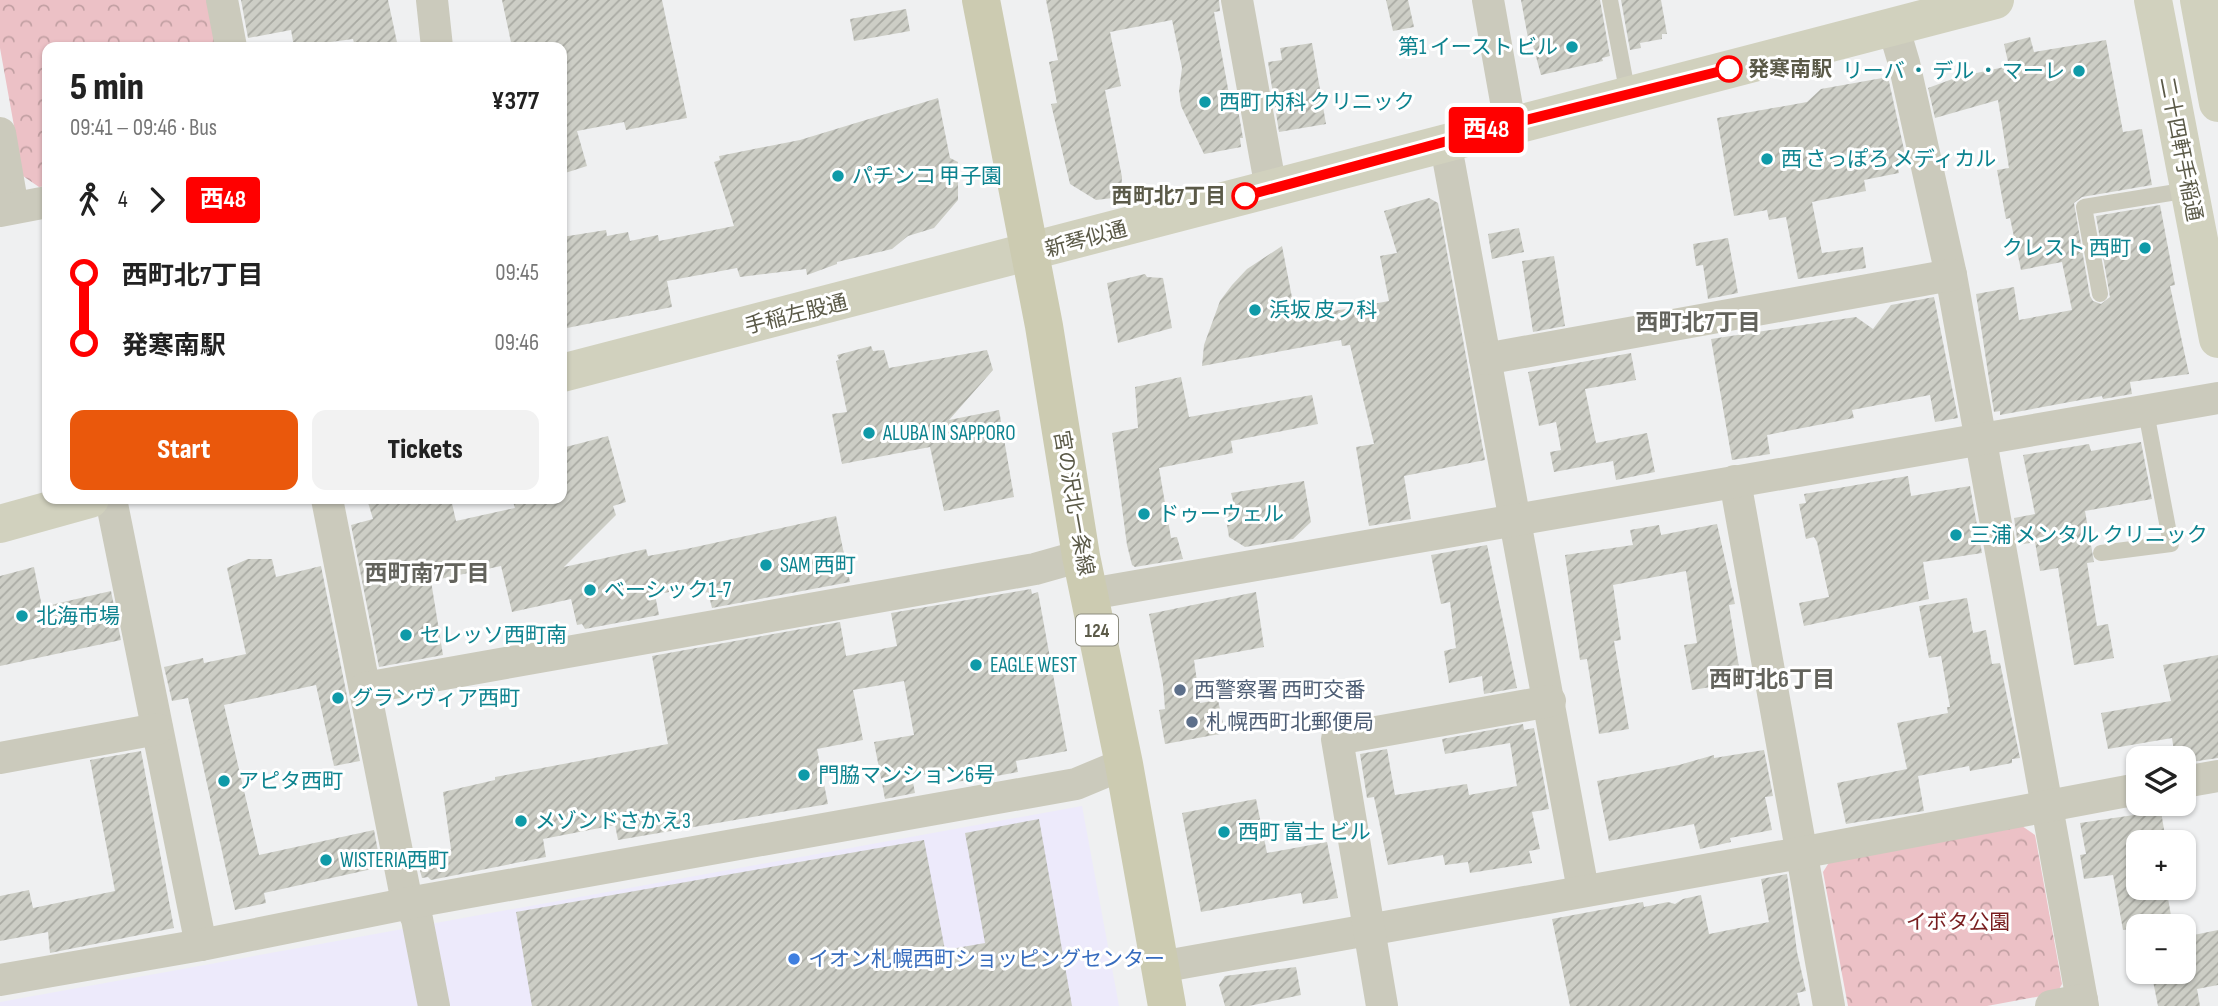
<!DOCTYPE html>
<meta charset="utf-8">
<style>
body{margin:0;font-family:"Sofia Sans Condensed","Noto Sans JP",sans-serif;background:#f2f2f2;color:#222;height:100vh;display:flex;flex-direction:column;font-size:26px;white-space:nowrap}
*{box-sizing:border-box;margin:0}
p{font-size:23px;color:#767676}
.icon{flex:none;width:38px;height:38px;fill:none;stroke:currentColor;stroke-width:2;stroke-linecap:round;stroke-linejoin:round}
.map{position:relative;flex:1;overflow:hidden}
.sheet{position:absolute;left:42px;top:42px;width:525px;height:462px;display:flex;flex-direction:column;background:#fff;border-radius:14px;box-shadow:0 2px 5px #0004}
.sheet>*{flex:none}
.badge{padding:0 14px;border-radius:5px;font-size:24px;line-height:46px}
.buttons{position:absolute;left:2126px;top:746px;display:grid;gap:14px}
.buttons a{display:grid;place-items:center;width:70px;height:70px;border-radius:14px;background:#fff;box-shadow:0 2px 5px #0004;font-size:35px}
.map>.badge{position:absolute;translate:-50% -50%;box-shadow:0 0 0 4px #fff}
.legs{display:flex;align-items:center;gap:10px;height:77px;padding:0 28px;font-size:23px}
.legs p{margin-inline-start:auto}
.overview{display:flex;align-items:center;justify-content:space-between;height:119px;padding:0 28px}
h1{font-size:38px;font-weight:800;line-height:52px}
.primary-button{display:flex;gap:14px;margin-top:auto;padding:14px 28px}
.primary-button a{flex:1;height:80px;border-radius:14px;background:#ea580c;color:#fff;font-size:28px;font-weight:800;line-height:80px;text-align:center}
.primary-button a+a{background:#f2f2f2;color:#222}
ul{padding:0 28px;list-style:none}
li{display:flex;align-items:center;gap:24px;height:70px;font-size:26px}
li i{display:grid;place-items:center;width:10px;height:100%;margin:0 9px;background:currentColor}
li i::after{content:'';width:18px;height:18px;margin:-9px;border:5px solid;border-radius:50%;background:#fff}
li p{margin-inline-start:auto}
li:first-child i{background:linear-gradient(#0000 50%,currentColor 0)}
li:last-child i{background:linear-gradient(currentColor 50%,#0000 0)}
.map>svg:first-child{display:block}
.commercial{fill:#edeafb}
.park{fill:url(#park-crowns)}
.building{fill:url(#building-hatch)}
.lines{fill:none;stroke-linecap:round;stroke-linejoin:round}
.lane{stroke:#cbcabc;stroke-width:16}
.street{stroke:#cbcabc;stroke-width:32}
.secondary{stroke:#d1d1be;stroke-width:38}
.primary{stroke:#cccbb1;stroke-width:38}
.line-1-casing{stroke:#fff;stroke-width:16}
.line-1{stroke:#f00;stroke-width:10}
.culture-dot{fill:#0f9aa8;stroke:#fff;stroke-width:2.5}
.stop-1-dot{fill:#fff;stroke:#f00;stroke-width:3.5}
.service-dot{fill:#5c6f8a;stroke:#fff;stroke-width:2.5}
.shop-dot{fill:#3f7fe0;stroke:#fff;stroke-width:2.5}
.labels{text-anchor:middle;stroke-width:6;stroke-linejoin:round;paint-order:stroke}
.shield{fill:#fff;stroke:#8c8c7f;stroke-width:2}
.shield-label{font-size:19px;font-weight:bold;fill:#5b5a48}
.culture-label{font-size:21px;fill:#0d838f;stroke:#fff;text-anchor:start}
.stop-label{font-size:21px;font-weight:bold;fill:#5b5a48;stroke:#fff;text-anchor:start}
.street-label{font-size:21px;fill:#5b5a48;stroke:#fff}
.service-label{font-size:21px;fill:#4e5e75;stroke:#fff;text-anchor:start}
.park-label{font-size:21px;fill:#781e1f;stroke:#fff}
.shop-label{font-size:21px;fill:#366cbe;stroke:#fff;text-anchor:start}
.neighbourhood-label{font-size:23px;font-weight:bold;fill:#63635c;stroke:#fff}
</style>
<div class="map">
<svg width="2218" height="1006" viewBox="0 0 2218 1006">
<defs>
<pattern id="park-crowns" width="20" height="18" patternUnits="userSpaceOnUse" patternTransform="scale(1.75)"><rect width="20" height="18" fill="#ecc1c6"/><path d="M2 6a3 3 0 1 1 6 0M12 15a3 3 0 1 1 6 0" fill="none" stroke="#c2a0a3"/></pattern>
<pattern id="building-hatch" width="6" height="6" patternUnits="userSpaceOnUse" patternTransform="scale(1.75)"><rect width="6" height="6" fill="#cdcec6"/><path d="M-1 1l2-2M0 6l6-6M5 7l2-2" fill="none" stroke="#a9aaa3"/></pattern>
</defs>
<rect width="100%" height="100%" fill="#eff0f1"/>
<polygon class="commercial" points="1082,806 1119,1006 0,1006 0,1002"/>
<g class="park">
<polygon points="0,0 209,0 218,47 47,47 47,186 39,187 23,176 0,48"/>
<polygon points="2022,826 2035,835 2062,984 2057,993 1987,1006 1848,1006 1823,872 1830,861"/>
</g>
<g class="building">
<polygon points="241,0 388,0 398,47 355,47 353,39 294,47 291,30 248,38"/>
<polygon points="502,0 662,0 687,118 626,130 624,122 577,131 587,166 562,174 562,47 512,47"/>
<polygon points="1046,0 1219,0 1220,11 1214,12 1231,105 1237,104 1243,138 1240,138 1241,147 1204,154 1181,106 1179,91 1182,68 1172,20 1110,32 1121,86 1105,90 1122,177 1121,197 1096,200 1070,184 1051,104 1057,103 1049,62 1058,60"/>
<polygon points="1386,0 1408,0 1414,27 1393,31"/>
<polygon points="1521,0 1600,0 1610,56 1602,58 1603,61 1541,75 1531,38 1528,38"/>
<polygon points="1621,0 1661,0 1667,34 1662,34 1662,39 1640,43 1641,48 1630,50"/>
<polygon points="906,9 910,31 854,41 850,19"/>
<polygon points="2030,37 2034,52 2106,40 2123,132 2142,129 2152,185 2082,197 2074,203 2090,296 2093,301 2101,304 2110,297 2096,216 2160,205 2175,285 2170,286 2189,374 2130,382 2132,394 2103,399 2102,396 2000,415 2000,411 1994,412 1976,294 2014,287 2019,320 2072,310 2062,262 2021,270 2010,218 2006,219 1997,170 2009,168 1998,100 1935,118 1928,88 1958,77 2009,66 2004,44"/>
<polygon points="1312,43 1326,124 1279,132 1268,62 1282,60 1280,48"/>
<polygon points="1888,77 1907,163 1897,165 1899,173 1864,180 1866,191 1812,202 1822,253 1863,247 1866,268 1798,279 1786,217 1769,220 1767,210 1734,216 1717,118 1807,102 1821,89"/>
<polygon points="938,98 950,158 958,162 958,200 934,228 908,236 892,249 837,262 837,264 807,275 806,269 740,277 737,268 667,281 672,307 562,329 562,237 606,230 607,236 628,232 630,241 658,235 659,241 734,226 714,162 720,160 719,156 800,140"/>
<polygon points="1429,198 1438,203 1485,460 1404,476 1411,519 1369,526 1356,447 1374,444 1350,345 1342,346 1341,340 1202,366 1204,345 1220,301 1232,285 1247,269 1282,246 1296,318 1389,301 1380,256 1397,253 1384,211"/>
<polygon points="1519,228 1524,252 1492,259 1488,234"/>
<polygon points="1728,238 1738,293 1708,299 1703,265 1696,266 1693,244"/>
<polygon points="1554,256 1565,326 1533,332 1522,261"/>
<polygon points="1145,274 1147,277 1163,278 1172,328 1118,343 1107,283"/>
<polygon points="1934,297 1958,418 1935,422 1930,395 1852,410 1854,418 1767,435 1770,454 1732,460 1711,339 1856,317 1873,329 1891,305"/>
<polygon points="871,346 873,351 884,350 889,368 987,350 993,370 949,420 999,410 1014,497 944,511 930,447 842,464 832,414 847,412 836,361 839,360 837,355"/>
<polygon points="1631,353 1636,380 1585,389 1596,443 1647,433 1655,472 1616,480 1613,461 1554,472 1550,452 1561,450 1556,422 1539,426 1528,372"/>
<polygon points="1181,377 1189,417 1312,395 1318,424 1231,441 1233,453 1159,468 1171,538 1177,537 1183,559 1135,567 1132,565 1127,545 1112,433 1138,428 1135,387"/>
<polygon points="608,436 626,502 613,506 616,515 564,567 646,549 648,556 691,548 836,516 850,582 712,608 708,592 698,594 697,586 655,595 659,615 585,629 582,624 577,625 571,599 512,612 501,566 431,581 443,655 379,667 351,525 373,519 367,499 451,499 456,521 515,508 512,499 562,499 562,448"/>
<polygon points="2141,442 2152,499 2085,511 2094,562 2087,563 2097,626 2108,624 2114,658 2074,665 2058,568 2040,571 2035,542 2018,545 2014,518 2035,514 2023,455 2089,444 2091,451"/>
<polygon points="1908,476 1911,496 1970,486 1982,553 1923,562 1929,599 1804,626 1799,603 1829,597 1817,542 1814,537 1806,539 1799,504 1806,503 1804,494"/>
<polygon points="1304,481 1311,522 1293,539 1245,547 1229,537 1224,506 1234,505 1231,493"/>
<polygon points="1717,524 1735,604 1729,605 1740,673 1729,675 1730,684 1692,690 1684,645 1697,643 1686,571 1613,585 1621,640 1614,641 1629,729 1599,734 1587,659 1580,660 1565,555 1633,545 1630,530 1659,525 1661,535"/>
<polygon points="1487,545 1517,688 1484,694 1482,676 1449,683 1444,651 1456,648 1450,602 1441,604 1431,555"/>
<polygon points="248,559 272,559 276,577 321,566 360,761 334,766 316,685 224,705 259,855 374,830 381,867 264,893 266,903 235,910 188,698 172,701 164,667 203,658 204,663 246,654 227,568"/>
<polygon points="34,567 42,607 111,591 121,640 0,666 0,576"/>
<polygon points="1031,589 1032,594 1038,592 1067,751 1016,761 1018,772 991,777 955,782 953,769 912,777 915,793 885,799 874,742 914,735 904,681 853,690 863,740 817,749 828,804 618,840 615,825 543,839 546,857 431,880 428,877 422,878 416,855 451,849 443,792 495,780 495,777 668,744 652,656 840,622 846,656 897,646 891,613"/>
<polygon points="1256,592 1264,647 1194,660 1200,703 1218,700 1225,733 1165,744 1159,710 1165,709 1163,684 1149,614"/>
<polygon points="1967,598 1973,633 1986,630 1992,664 2000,663 2020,758 2012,759 2012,763 1970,771 1969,766 1918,776 1924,811 1846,824 1837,783 1907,769 1897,723 1948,713 1947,707 1950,707 1941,656 1929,658 1919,606"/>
<polygon points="2218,655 2218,758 2184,763 2184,758 2175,758 2172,738 2108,749 2101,713 2171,701 2163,665"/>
<polygon points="1523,724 1524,730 1534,728 1549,809 1532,812 1540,849 1529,851 1532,863 1470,873 1468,862 1445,865 1443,855 1388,865 1374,797 1367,798 1360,754 1387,749 1395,795 1467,784 1469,795 1517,786 1510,743 1445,754 1442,739"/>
<polygon points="1764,750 1773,796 1765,797 1772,830 1730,838 1731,842 1700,849 1694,824 1609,841 1597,781 1679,765 1714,755 1714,758"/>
<polygon points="141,751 174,928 50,953 48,932 0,941 0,896 29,890 33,908 115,891 90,760"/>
<polygon points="1256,799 1267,853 1327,842 1338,898 1303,904 1301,893 1201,912 1182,813"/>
<polygon points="2161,811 2166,842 2138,842 2138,887 2166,887 2172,921 2123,930 2113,875 2084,879 2080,855 2086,854 2080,823"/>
<polygon points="1039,819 1072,1006 532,1006 516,912 924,840 945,950 985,943 965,833"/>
<polygon points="1787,874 1797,952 1806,991 1797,993 1800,1006 1570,1006 1552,919 1643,902 1644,907 1668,902 1675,904 1683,899 1701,895 1709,934 1769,922 1761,879"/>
<polygon points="2218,930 2218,985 2197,989 2200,1006 2158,1006 2151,971 2189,971 2184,937"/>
<polygon points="1296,967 1301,995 1249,1006 1225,1006 1219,985 1225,976"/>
</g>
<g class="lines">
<g class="lane">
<polyline points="1610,0 1628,95"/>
<polyline points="2100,294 2084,207 2189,190"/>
<polyline points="2101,553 2171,544 2146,412"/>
</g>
<g class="street">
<polyline points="222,0 231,47"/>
<polyline points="432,0 437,47"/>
<polyline points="1237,0 1271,189"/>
<polyline points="1488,0 1510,124"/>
<polyline points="1893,26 1904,63 1951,275 2083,1006"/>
<polyline points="0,133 13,208"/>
<polyline points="1445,141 1583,890"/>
<polyline points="0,211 47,202"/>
<polyline points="1485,359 1951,275"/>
<polyline points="1735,481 1829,1006"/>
<polyline points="111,499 201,945"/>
<polyline points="327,499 405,892 417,919 434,1006"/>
<polyline points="1090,594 2218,398"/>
<polyline points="365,688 1035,569 1081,556"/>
<polyline points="0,758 157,729"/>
<polyline points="2184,782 2218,776"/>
<polyline points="1160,967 1800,853 2138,789"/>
<polyline points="0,980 201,945 425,900 1076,784 1124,764"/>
<polyline points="1382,1006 1337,739 1550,701"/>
<polyline points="2051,1006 2082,1000"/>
</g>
<g class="secondary">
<polyline points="2153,0 2218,339"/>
<polyline points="2199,0 2218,103"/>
<path d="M562,373C1040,252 1517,123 1995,0"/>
<polyline points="0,524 90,499"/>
</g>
<polyline class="primary" points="981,0 1044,326 1081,556 1124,764 1167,1006"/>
</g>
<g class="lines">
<g class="line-1-casing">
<polyline id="line-1" points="1245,196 1510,124 1729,69"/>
</g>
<use href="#line-1" class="line-1"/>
</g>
<g class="culture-dot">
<circle cx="1572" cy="47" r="7"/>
<circle cx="2079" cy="71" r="7"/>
<circle cx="1205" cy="102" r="7"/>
<circle cx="1767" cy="159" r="7"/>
<circle cx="838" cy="176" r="7"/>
<circle cx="2145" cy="248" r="7"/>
<circle cx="1255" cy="310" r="7"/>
<circle cx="869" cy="433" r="7"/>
<circle cx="1144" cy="514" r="7"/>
<circle cx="1956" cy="535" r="7"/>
<circle cx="766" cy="565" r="7"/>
<circle cx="590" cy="590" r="7"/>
<circle cx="22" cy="616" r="7"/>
<circle cx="406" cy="635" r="7"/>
<circle cx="976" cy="665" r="7"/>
<circle cx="338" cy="698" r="7"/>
<circle cx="804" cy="775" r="7"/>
<circle cx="224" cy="781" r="7"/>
<circle cx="521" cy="821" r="7"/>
<circle cx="1224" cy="832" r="7"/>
<circle cx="326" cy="860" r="7"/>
</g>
<g class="stop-1-dot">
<circle cx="1729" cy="69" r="12"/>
<circle cx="1245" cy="196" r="12"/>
</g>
<g class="service-dot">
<circle cx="1180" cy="690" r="7"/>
<circle cx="1192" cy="722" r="7"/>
</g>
<circle class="shop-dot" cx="794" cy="959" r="7"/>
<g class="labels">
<rect class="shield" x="1076" y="614.5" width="42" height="31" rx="5"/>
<g class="shield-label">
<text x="1097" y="637">124</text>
</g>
<g class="culture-label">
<text x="1558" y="54" text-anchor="end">第1 イースト ビル</text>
<text x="2065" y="78" text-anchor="end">リーバ ・ デル ・ マーレ</text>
<text x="1219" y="109">西町 内科 クリニック</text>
<text x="1781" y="166">西 さっぽろ メディカル</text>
<text x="852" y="183">パチンコ 甲子園</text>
<text x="2131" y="255" text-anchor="end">クレスト 西町</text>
<text x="1269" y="317">浜坂 皮フ科</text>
<text x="883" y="440">ALUBA IN SAPPORO</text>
<text x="1158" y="521">ドゥーウェル</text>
<text x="1970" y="542">三浦 メンタル クリニック</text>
<text x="780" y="572">SAM 西町</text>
<text x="604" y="597">ベーシック1-7</text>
<text x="36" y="623">北海市場</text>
<text x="420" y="642">セレッソ西町南</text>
<text x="990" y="672">EAGLE WEST</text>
<text x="352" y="705">グランヴィア西町</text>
<text x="818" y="782">門脇マンション6号</text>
<text x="238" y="788">アピタ西町</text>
<text x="535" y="828">メゾンドさかえ3</text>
<text x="1238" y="839">西町 富士 ビル</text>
<text x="340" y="867">WISTERIA西町</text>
</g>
<g class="stop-label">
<text x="1748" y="76">発寒南駅</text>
<text x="1226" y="203" text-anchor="end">西町北7丁目</text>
</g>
<g class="street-label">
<text transform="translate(2181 149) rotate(79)" y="7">二十四軒手稲通</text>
<text transform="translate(1086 239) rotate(-15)" y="7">新琴似通</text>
<text transform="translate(796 314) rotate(-14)" y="7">手稲左股通</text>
<text transform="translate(1074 503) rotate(80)" y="7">宮の沢北一条線</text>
</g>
<g class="service-label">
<text x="1194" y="697">西警察署 西町交番</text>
<text x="1206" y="729">札幌西町北郵便局</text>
</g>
<g class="park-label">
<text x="1958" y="929">イボタ公園</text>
</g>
<g class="shop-label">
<text x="808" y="966">イオン札幌西町ショッピングセンター</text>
</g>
<g class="neighbourhood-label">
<text x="1698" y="330">西町北7丁目</text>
<text x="427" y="581">西町南7丁目</text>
<text x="1772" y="687">西町北6丁目</text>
</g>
</g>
</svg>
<div class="buttons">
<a><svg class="icon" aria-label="layers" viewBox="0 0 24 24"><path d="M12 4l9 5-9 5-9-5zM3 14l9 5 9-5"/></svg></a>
<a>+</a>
<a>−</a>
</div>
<b class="badge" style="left:1486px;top:130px;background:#f00;color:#fff">西48</b>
<section class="sheet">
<div class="overview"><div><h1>5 min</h1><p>09:41 – 09:46 · Bus</p></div><b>¥377</b></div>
<div class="legs"><svg class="icon" aria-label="walk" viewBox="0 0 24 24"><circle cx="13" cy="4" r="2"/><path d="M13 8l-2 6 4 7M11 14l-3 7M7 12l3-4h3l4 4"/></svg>4<svg class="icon" aria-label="forward" viewBox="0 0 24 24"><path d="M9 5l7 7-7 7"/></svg><b class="badge" style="background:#f00;color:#fff">西48</b></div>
<ul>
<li><i style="color:#f00"></i><b>西町北7丁目</b><p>09:45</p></li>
<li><i style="color:#f00"></i><b>発寒南駅</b><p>09:46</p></li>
</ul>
<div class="primary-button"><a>Start</a><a>Tickets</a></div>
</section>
</div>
